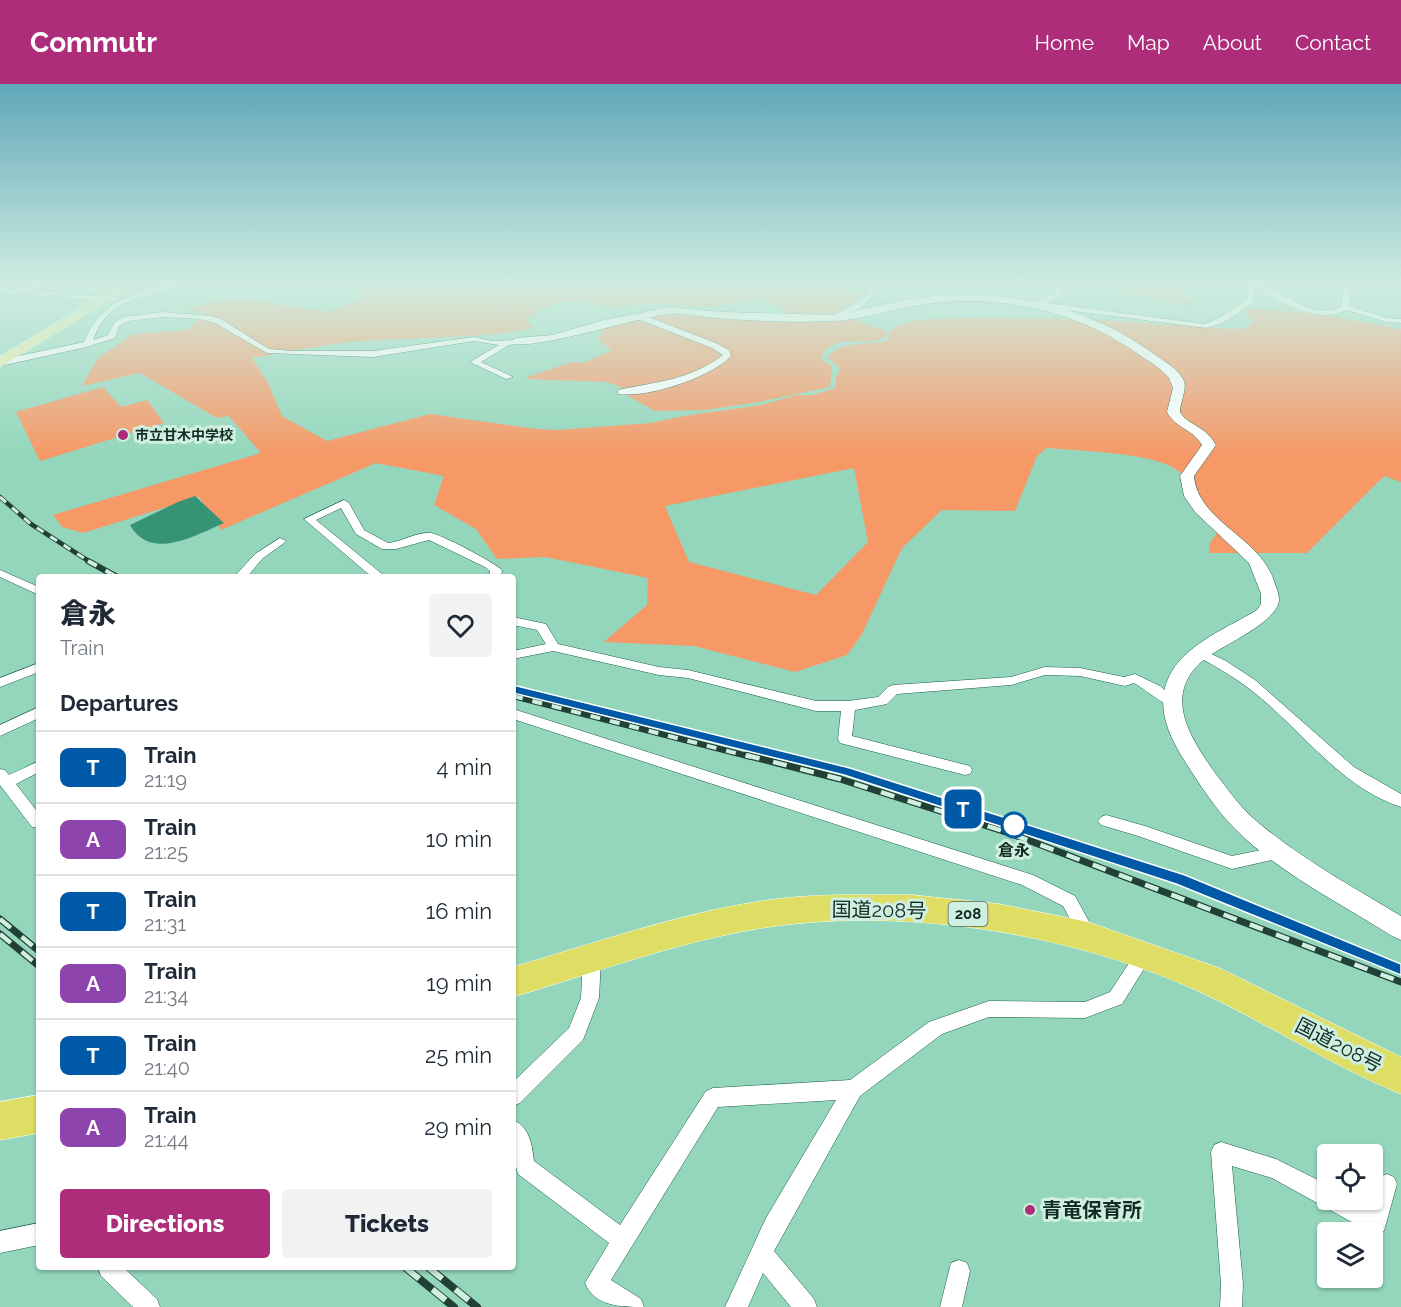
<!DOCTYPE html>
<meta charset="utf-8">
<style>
body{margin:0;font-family:Raleway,"Noto Sans JP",sans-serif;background:#f2f2f3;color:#1f2937;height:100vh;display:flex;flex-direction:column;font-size:22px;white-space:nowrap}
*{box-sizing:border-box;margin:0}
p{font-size:20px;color:#747a83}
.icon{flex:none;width:33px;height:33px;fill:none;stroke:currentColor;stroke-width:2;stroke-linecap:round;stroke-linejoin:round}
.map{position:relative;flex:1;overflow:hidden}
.sheet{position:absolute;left:36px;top:490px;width:480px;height:696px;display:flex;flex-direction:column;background:#fff;border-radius:6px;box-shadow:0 2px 4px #0004}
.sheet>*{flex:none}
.badge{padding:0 12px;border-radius:9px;font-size:21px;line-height:39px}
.buttons{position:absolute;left:1317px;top:1060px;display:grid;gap:12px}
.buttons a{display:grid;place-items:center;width:66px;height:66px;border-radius:6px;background:#fff;box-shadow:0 2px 4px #0004;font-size:30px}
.map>.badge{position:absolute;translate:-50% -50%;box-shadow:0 0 0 3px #fff}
h2{padding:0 24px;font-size:22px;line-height:54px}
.round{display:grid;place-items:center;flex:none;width:63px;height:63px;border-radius:6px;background:#f2f2f3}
.summary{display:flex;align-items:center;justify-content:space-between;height:102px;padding:0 24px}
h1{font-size:28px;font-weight:800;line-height:45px}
.button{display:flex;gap:12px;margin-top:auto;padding:12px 24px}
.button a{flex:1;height:69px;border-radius:6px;background:#ad2d7a;color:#fff;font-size:24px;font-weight:800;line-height:69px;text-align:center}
.button a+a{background:#f2f2f3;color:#1f2937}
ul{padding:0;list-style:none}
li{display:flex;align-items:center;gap:18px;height:72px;padding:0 24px;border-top:2px solid #e0e1e3}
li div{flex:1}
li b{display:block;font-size:22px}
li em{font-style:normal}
li .badge{min-width:66px;font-weight:700;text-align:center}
header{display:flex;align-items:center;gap:36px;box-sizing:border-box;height:84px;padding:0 30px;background:#ad2d7a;color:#fff}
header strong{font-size:28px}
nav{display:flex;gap:33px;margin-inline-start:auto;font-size:21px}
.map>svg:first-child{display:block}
.green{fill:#f69967;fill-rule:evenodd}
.water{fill:#379375}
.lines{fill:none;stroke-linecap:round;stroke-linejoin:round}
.stream{stroke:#379375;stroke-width:2}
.street-casing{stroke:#1a5f4a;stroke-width:1}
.secondary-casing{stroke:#1a5f4a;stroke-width:1}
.primary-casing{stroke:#fff;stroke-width:1}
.highway-casing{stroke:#fff;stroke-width:1}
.street{fill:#fff;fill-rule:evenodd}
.secondary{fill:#fff;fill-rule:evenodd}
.primary{fill:#ebeba2;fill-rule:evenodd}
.highway{fill:#dedd64;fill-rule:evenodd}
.rail-far3-casing{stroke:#214136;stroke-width:4.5}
.rail-far2-casing{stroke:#214136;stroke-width:6}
.rail-far1-casing{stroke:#214136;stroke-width:7}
.rail-casing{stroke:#214136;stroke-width:8}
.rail-far3{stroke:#cfefe1;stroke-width:3;stroke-dasharray:8;stroke-linecap:butt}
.rail-far2{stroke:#cfefe1;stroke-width:4;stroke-dasharray:10;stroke-linecap:butt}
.rail-far1{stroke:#cfefe1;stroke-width:4.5;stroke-dasharray:14;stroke-linecap:butt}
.rail{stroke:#cfefe1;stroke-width:6;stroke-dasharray:17;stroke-linecap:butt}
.line{fill:#0059a6;stroke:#fff;stroke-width:1.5}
.poi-dot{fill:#ad2d7a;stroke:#cfefe1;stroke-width:2}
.stop-dot{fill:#fff;stroke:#0059a6;stroke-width:3}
.labels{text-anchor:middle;stroke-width:6;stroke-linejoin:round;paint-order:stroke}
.far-poi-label{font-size:14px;font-weight:bold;fill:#122d24;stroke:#cfefe1;text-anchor:start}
.shield{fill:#cfefe1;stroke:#4b675d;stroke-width:1.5}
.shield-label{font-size:15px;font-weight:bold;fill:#122d24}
.stop-label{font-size:16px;font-weight:bold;fill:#122d24;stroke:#cfefe1}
.near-street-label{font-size:20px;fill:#122d24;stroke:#cfefe1}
.near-poi-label{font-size:20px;font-weight:bold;fill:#122d24;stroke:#cfefe1;text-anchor:start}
</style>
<header>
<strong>Commutr</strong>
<nav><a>Home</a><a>Map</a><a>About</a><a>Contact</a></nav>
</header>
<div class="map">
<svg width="1401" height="1223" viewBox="0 0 1401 1223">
<rect width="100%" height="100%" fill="#94d6bc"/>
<g class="green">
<path d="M342,199H816L860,210L854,219L834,229H789L777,220L756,215L708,223L656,219L611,223L577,217L556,219L539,226L526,236L534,244C474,255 413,253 352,258C319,261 285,269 252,274L267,297L282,332L327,357L430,330L536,345L558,346L651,339L683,332L761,321L796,311H812L836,304V292L840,288L838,282L827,273C845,255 866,262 888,257V249L894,243L916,236L965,234L1083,235L1233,245L1245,244L1253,238L1242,224L1314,229L1401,245V398L1384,392L1307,469H1209L1210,459L1217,449C1210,432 1189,393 1174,384C1147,368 1079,367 1047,364L1037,372L1015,427L942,426L902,464L862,550L847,571L795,588L694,562L604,558L647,521L648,494L545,473L497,475L476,445L434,421L444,392L376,379L221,446L199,413L83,449L62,443L53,431L261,369L229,332L217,334L140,289L82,302L98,274L133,250L187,246L206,229L185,225L236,213L329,228L358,215L361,210L359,204ZM854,384L868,458L816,511L689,478L665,422Z"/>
<polygon points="1089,199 1177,199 1192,222"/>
<path d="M666,230L733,235H853L886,247V251C868,268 840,244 821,272L823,277L832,282L830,303L759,318L705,326L655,327L628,312L619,302L606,298L526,295L527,293L572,278L583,279L612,266L598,256L605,243Z"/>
<polygon points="103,303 121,323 147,316 164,339 40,377 16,328"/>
</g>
<path class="water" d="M195,412L224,439C196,451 150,478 130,441L178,418Z"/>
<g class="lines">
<polyline class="stream" points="0,201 4,199"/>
<g class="street-casing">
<g id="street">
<polygon points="40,199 54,199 32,206 40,209 57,207 73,211 116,213 120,215 116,217 73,215 57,211 39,213 23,208 12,210 0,207 0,203 12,206"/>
<path d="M172,199H185C149,218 113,206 93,256L108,251L114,239L123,233L162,228L212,232L221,235L269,265L291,267H373L474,253L491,257L516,256H519V260L509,261L481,278L513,293L506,295L470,278L499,261L474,257L373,273L267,269L215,239L200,235L162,233L128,237L119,242L115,254L87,263L0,282V276L84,258C101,216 132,210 172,199Z"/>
<path d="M878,199H885C874,212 852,235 834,235V231L860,217Z"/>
<path d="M1060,199H1067L1059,214L1047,219L1205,240L1217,235L1246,216L1249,199C1279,199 1310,240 1341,222L1343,205L1350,199H1358L1350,208L1349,222L1387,234L1401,235V239L1386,238L1346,226C1319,242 1278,217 1255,203L1253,219L1223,239L1206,244L1035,222V218L1053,210Z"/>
<path d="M635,230H641L718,260L729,266L731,272C710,294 648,314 618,310V306C656,298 690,296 723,271L712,264L635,234Z"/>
<path d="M344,416L349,419L364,446L388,459C402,458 415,448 430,449C439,449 495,479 502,486L501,494H489L490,487L485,483L429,456L396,465H382L356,450L341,424L316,436L387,494H373L304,435Z"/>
<polygon points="280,454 286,457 284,459 263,474 246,494 233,494 255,470"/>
<polygon points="0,486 39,503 39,511 0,493"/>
<path d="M513,533L546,540L558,560L659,583L688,586L816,617H848L878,613L888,603L893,601L1011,593L1045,583L1080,584L1124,593L1135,590L1160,602L1179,619L1177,622C1167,625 1145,605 1134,599L1125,602L1080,592L1045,591L1011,601L897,610L887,620L855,626L852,652L970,682L972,686L970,690L965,691L840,659L838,655L841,627H816L688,594L659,591L553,567L513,575V567L546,560L537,546L513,541Z"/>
<path d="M1201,565L1226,577L1255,596L1354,683L1401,710V723C1343,704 1307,653 1262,615C1242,598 1220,584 1196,572L1195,569L1196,566Z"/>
<polygon points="39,579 39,588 0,603 0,594"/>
<polygon points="39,623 39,634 0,652 0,641"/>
<polygon points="513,625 1033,791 1075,812 1097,852 1094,857 1088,859 1082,857 1063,822 1022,801 513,635"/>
<polygon points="39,677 39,688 16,700 39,730 39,744 32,743 0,701 0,685 5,686 9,691"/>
<polygon points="1106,731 1145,742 1232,772 1281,762 1287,764 1289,768 1287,772 1281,774 1232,785 1138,752 1101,741 1098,737 1101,733"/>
<path d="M1143,864L1149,867L1152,872L1122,920L1085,934L989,933L942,950L860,1012L774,1167L814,1215L817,1223H791L763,1189L748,1223H725L766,1134L836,1016L718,1023L611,1196L641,1215L644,1223C622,1223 595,1223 585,1199L609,1159L518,1090L513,1072V1036C530,1043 532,1061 534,1077L620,1141L706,1007L713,1004L850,996L929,938L989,917L1085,918L1110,908L1137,867Z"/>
<polygon points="592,866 598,869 601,874 599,914 583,956 520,1019 513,1022 513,998 569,944 581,914 583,874 586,869"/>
<polygon points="1221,1058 1276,1075 1328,1101 1328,1116 1355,1116 1370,1124 1380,1093 1387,1090 1394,1093 1397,1100 1384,1147 1376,1150 1368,1147 1272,1094 1232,1082 1243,1200 1242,1223 1220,1223 1221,1200 1211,1068 1214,1061"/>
<polygon points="39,1139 39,1161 0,1169 0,1147"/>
<polygon points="959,1176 967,1179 970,1187 962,1223 940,1223 951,1179"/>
<polygon points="98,1184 124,1184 157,1215 160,1223 133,1223 101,1192"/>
</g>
</g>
<g class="secondary-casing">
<path id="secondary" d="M956,210C1029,210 1094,227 1154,270C1165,278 1178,284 1184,297C1187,306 1180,318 1180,328C1187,341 1205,341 1216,361L1194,392C1198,437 1257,452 1273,494C1275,501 1279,508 1279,516C1278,538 1223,561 1206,574C1161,609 1189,652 1215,689C1229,707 1242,726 1260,740C1303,776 1353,803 1401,832V856L1392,852C1340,819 1279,789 1235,745C1214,723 1197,697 1181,671C1165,644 1155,616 1172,587C1190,558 1229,543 1257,526L1261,520V510L1249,479L1195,428L1184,412L1180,392L1202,361C1193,345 1175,344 1167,328L1173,304L1169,294C1161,284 1148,277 1137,269C1075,226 1001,210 926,220C895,224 863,236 832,237C795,239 755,237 718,234C702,233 684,228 669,230C642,232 523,270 510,258L516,254L552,251L604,236L670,223L721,228L833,231L916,214Z"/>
</g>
<g class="primary-casing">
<polygon id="primary" points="123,199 137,199 0,283 0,273"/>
</g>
<g class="highway-casing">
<g id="highway">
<path d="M912,811L999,820L1088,838L1219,884L1401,973V1010C1330,981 1266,938 1196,906C1067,848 897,821 756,845C674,859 593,889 513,913V883C593,860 674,831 756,818C808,809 860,811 912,811Z"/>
<polygon points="39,1011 39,1049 0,1056 0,1018"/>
</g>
</g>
<use href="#street" class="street"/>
<use href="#secondary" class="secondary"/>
<use href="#primary" class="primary"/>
<use href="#highway" class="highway"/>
<g class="rail-far3-casing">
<polyline id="rail-far3" points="0,413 31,440 90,478"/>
</g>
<g class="rail-far2-casing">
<g id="rail-far2">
<polyline points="88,477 119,494"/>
<polyline points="513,612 751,673"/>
</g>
</g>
<g class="rail-far1-casing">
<g id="rail-far1">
<polyline points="746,671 840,695 1012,750 1401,898"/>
<polyline points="790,673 845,687 1181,796 1401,885"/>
<polyline points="0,835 39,867"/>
<polyline points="0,850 39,882"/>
</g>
</g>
<g class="rail-casing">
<g id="rail">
<polyline points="406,1184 454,1223"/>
<polyline points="429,1184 477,1223"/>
</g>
</g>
<use href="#rail-far3" class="rail-far3"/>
<use href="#rail-far2" class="rail-far2"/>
<use href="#rail-far1" class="rail-far1"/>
<use href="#rail" class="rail"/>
</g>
<linearGradient id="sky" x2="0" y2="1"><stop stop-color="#61a7ba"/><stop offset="0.54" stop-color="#cfede1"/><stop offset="1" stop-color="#cfede1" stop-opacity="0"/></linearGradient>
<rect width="1401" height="371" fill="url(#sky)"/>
<polygon class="line" points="513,601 850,684 1185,791 1401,880 1401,891 1176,800 844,691 509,608 509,602"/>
<g class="poi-dot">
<circle cx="123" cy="351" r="6"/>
<circle cx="1030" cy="1126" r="6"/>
</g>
<circle class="stop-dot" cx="1014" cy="741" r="12"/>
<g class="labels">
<g class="far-poi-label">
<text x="135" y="356">市立甘木中学校</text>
</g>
<rect class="shield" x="948.5" y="818" width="39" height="24" rx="4.5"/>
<g class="shield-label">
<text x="968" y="835">208</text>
</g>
<g class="stop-label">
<text x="1014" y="772">倉永</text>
</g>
<g class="near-street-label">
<text transform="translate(879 826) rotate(1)" y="7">国道208号</text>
<text transform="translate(1339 961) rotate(27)" y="7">国道208号</text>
</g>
<g class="near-poi-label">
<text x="1042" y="1133">青竜保育所</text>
</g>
</g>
</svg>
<div class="buttons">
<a><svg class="icon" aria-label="locate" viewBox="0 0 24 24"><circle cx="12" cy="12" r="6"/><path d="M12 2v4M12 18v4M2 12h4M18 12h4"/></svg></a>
<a><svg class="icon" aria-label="layers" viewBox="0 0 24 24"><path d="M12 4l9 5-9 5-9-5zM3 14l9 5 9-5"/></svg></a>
</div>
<b class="badge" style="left:963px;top:725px;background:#0059a6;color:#fff">T</b>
<section class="sheet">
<div class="summary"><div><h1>倉永</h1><p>Train</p></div><a class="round"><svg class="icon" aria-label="heart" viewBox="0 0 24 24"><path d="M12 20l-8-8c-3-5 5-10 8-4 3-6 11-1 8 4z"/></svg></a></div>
<h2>Departures</h2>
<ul>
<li><span class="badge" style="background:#0059a6;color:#fff">T</span><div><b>Train</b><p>21:19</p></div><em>4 min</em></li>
<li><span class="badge" style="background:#8e44ad;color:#fff">A</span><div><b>Train</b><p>21:25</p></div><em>10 min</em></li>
<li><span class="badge" style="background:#0059a6;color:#fff">T</span><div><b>Train</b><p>21:31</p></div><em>16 min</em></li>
<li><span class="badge" style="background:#8e44ad;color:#fff">A</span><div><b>Train</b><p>21:34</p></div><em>19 min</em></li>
<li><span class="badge" style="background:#0059a6;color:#fff">T</span><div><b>Train</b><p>21:40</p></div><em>25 min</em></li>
<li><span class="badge" style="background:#8e44ad;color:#fff">A</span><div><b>Train</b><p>21:44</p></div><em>29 min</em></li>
</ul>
<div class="button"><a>Directions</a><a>Tickets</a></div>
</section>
</div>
